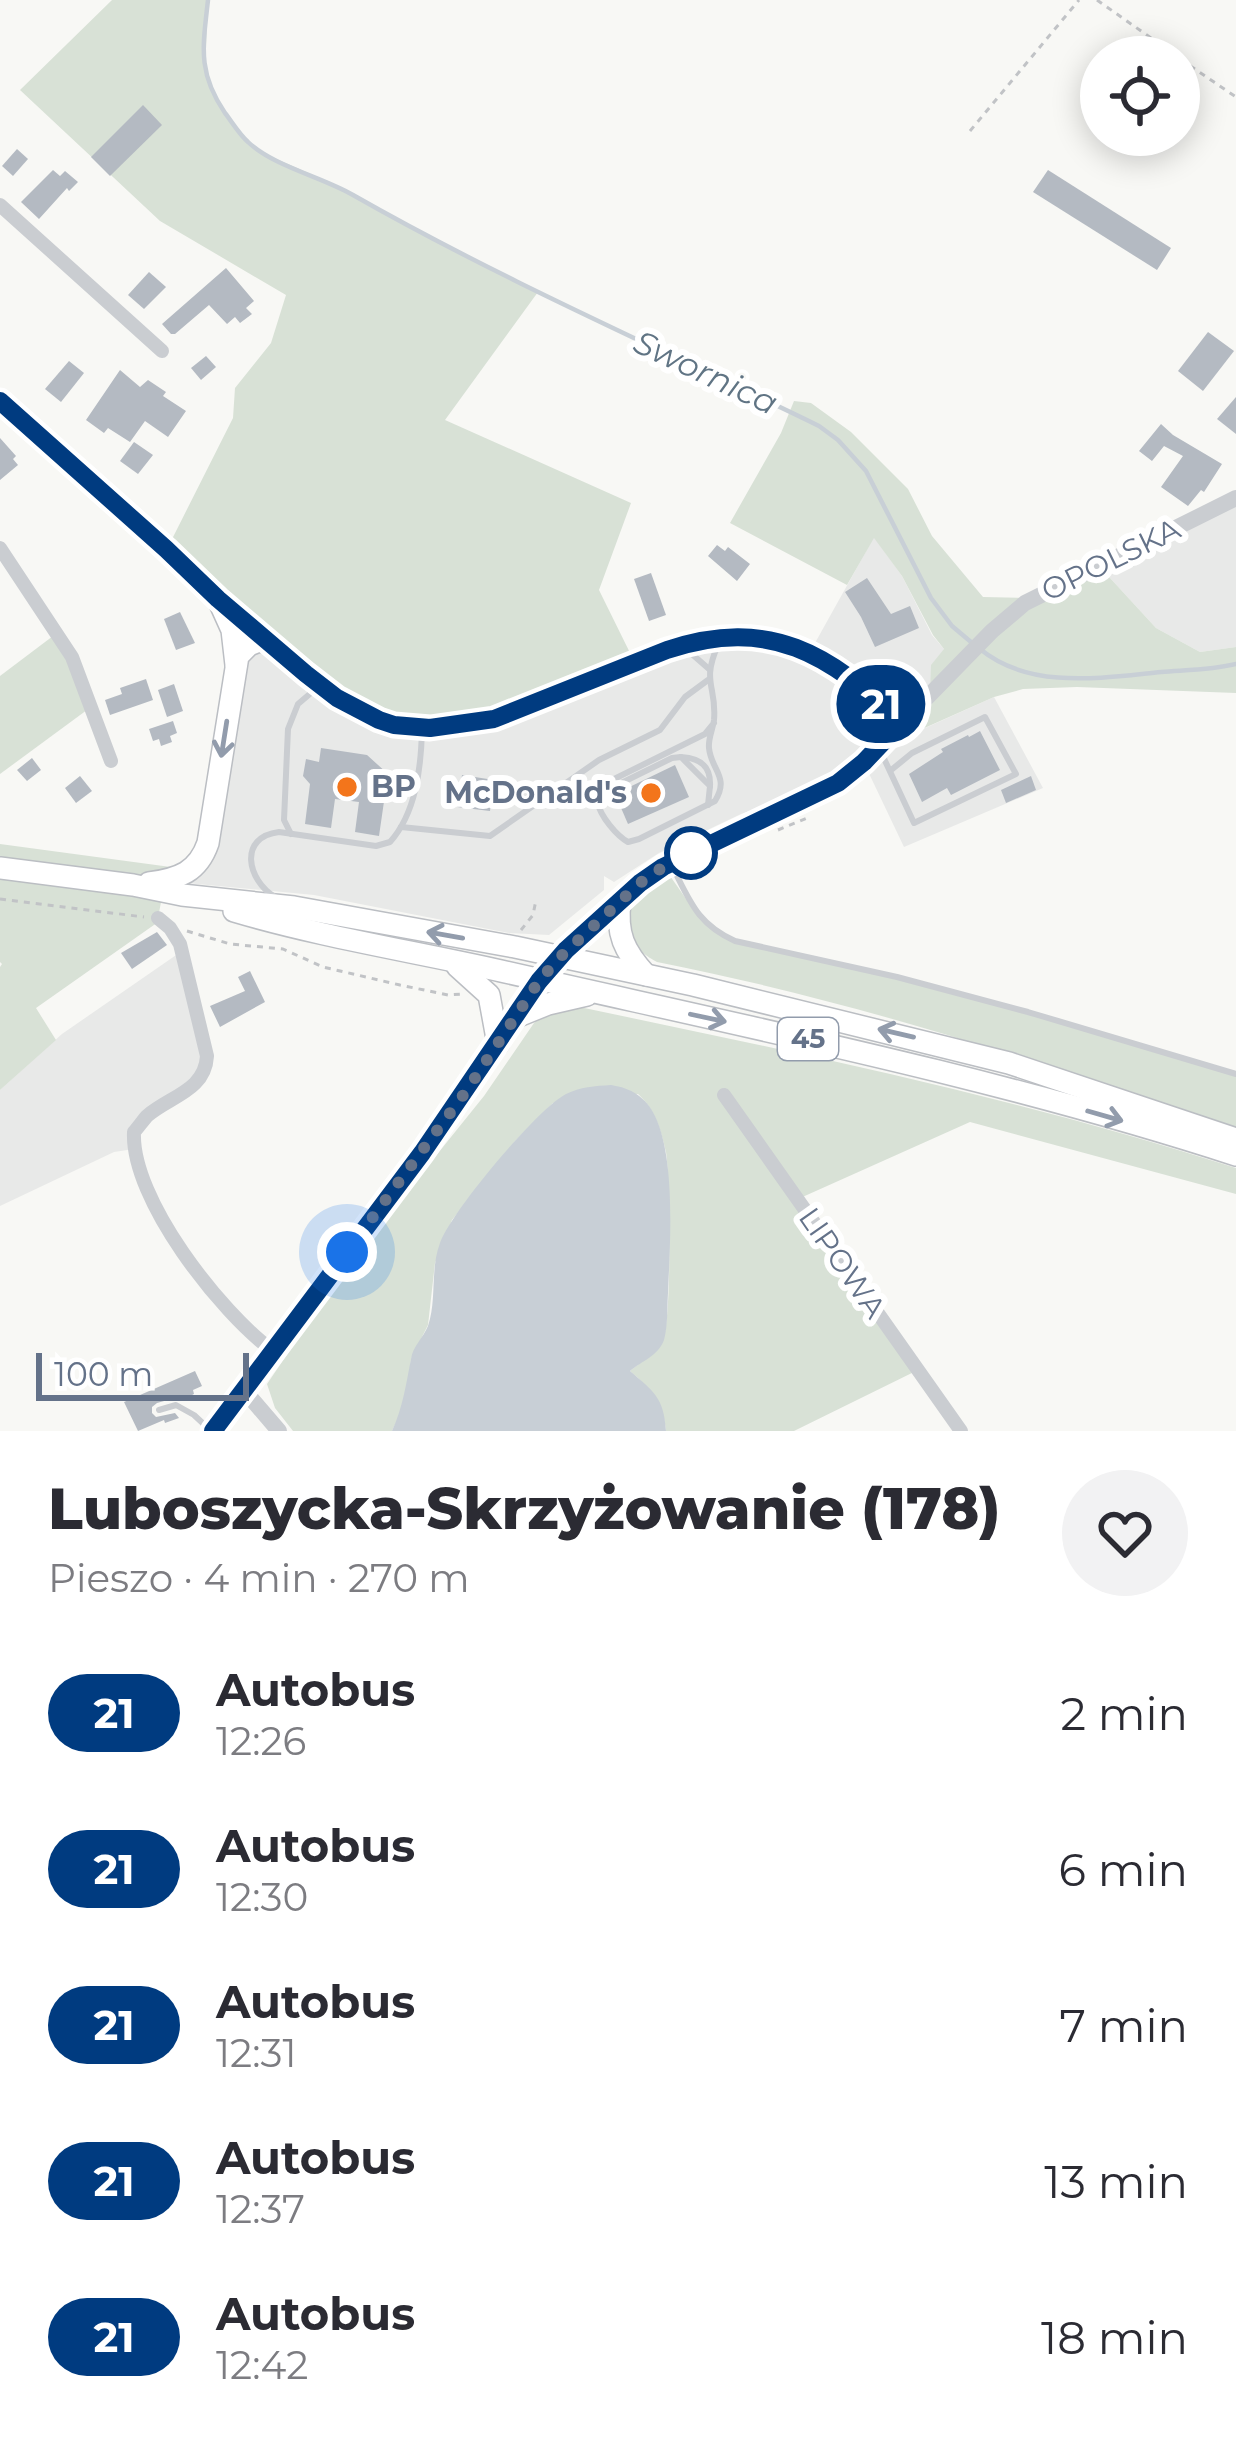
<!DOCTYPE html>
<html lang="pl">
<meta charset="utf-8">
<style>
body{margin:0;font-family:Montserrat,sans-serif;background:#f2f2f3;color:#2b2b33;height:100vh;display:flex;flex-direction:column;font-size:45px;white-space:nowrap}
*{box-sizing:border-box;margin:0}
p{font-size:39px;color:#7c7c81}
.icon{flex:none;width:66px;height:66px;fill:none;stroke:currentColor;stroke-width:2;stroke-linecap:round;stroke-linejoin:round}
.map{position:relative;height:1431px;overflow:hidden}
.panel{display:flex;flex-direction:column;background:#fff;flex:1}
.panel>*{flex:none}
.badge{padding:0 24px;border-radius:39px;font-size:42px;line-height:78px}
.fabs{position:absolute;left:1080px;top:36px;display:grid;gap:24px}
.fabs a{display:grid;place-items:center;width:120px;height:120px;border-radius:50%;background:#fff;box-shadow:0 6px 30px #0003;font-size:60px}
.scale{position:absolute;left:36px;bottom:30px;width:213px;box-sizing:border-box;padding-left:12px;border:6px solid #647289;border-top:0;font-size:33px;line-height:42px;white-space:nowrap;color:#647289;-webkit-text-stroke:9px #fff;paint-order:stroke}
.you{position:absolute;width:60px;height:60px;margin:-30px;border:9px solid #fff;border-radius:50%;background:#1a73e8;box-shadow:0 0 0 18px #1a73e833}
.map>.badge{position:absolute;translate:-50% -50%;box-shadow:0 0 0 6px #fff}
.round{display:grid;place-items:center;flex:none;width:126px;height:126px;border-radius:63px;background:#f2f2f3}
.summary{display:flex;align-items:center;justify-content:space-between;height:204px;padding:0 48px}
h1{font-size:57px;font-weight:800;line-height:90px}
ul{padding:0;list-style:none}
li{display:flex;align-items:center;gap:36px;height:156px;padding:0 48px}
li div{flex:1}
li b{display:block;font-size:45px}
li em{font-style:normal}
li .badge{min-width:132px;font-weight:700;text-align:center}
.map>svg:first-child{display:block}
.built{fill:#e8e9e8}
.green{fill:#d8e1d6}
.water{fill:#c8cfd6}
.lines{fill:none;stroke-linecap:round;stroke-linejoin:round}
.stream{stroke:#c8cfd6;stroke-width:4.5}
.building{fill:#b4bac2}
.primary-casing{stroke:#bbbec3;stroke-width:24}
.path{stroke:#c1c3c6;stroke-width:3;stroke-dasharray:6 6;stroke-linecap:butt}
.service{stroke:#cacdd1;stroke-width:6}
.minor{stroke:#cacdd1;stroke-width:14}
.tertiary{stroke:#cacdd1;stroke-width:16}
.primary{stroke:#fff;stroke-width:21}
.oneway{stroke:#929cac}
.line-casing{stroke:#fff;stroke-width:27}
.line{stroke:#003b80;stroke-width:18}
.walk{stroke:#647289;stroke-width:12;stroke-dasharray:0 21.6}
.poi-dot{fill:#f3751b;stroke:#fff;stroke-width:4.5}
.stop-dot{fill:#fff;stroke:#003b80;stroke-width:6}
.labels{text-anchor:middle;stroke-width:12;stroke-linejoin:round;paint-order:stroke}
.shield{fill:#fff;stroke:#929cac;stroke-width:3}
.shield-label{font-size:27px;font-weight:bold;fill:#647289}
.street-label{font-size:30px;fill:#647289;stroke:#fff}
.poi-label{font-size:30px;font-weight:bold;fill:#647289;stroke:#fff;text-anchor:start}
.water-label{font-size:33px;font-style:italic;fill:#607484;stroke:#fff}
</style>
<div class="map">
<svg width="1236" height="1431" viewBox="0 0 1236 1431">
<rect width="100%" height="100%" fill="#f8f8f5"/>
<g class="built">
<polygon points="1236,498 1236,647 1200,652 1156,628 1099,566"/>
<polygon points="874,537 902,576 932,635 944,649 930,695 912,734 994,697 1043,788 904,847 864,763 803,802 769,804 741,814 659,853 614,882 604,876 604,890 549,935 509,933 314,895 165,881 193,870 236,665 264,639 379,720 710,639 810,652"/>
<polygon points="182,951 206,1071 146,1117 134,1149 114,1152 0,1206 0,1090 62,1034"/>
</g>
<g class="green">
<polygon points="112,0 208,0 205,73 214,96 247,141 263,153 322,179 538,292 445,420 631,503 599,590 635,663 450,727 361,712 167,549 233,418 235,388 271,343 286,295 160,221 20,90"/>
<polygon points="794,401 811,403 851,432 908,489 932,536 983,597 1034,598 1099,566 1156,628 1200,652 1236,647 1236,693 1077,687 1023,689 994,697 911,734 902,722 930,695 931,665 944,649 933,635 902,576 874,538 847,585 730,523 781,433"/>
<polygon points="57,633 91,707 0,774 0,676"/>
<polygon points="0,844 193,870 165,881 158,918 161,920 36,1008 56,1040 0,1090 0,967 2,964 0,962"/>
<path d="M668,873L698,916L735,941L897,977L1236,1074V1131C1046,1063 855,1001 657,962C642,954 638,949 631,934C617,904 646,888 668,873Z"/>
<path d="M570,1005C793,1052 1018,1097 1236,1168V1194L970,1122L798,1199L918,1370L794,1431H666C664,1404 650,1388 630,1371C641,1362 656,1353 663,1339C672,1322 670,1176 666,1152C661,1130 655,1109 638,1094L553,1103L516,1140L452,1220L435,1263L428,1325L411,1359L410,1372L400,1414L392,1431H293L275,1408L267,1384L348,1265L484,1096L534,1023L551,1009Z"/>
</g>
<path class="water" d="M611,1085C631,1088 646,1097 655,1116C676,1160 670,1244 668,1293C667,1308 668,1326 664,1340C658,1356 642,1361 630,1371C653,1391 664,1397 666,1431H392C403,1407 406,1384 411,1359C413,1346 423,1338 428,1326C437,1300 430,1269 440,1243C451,1212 537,1109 566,1094C580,1087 595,1086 611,1085Z"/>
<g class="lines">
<g class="stream">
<path d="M208,0C203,46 197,72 225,113C232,122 239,134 248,142C273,166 322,177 353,195C504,281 663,350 819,426L838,440L866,471L931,598L952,626L971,642"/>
<path d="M980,649C1030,690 1100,678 1161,672C1186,670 1212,670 1236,664"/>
</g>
</g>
<g class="building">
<polygon points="143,105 162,125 110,176 91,157"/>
<polygon points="17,149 28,159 13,176 2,166"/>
<polygon points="53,170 60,176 65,171 78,182 69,191 67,188 39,219 21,202"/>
<polygon points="1048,170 1171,248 1157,270 1033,192"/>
<polygon points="226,268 254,301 246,308 252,314 240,323 235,317 227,324 209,305 175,334 171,334 162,324"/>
<polygon points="149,272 166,287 144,309 128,295"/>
<polygon points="1208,332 1234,351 1203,391 1178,371"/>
<polygon points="206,356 216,367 201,380 191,368"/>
<polygon points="69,361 84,373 61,402 45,389"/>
<polygon points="120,370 140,387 148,380 166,392 163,396 186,411 168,437 145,421 130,442 108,428 104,433 86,420"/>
<polygon points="1236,397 1236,434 1217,419"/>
<polygon points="1161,424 1173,435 1222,464 1204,492 1201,490 1188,506 1161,487 1183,456 1164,446 1152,461 1139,451"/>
<polygon points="0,438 16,456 13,459 18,465 0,480"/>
<polygon points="134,442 153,455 138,474 120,461"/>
<polygon points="717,545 725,551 728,547 750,564 737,581 708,556"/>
<polygon points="651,573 666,615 649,621 634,579"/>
<polygon points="867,578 891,614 910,606 919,628 875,647 861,617 845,592"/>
<polygon points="180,612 195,643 176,650 164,619"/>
<polygon points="146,679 153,700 110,715 105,700 122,694 120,688"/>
<polygon points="174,684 183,711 167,717 158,690"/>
<polygon points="173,721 177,733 170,736 172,742 161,746 159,739 153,741 149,729"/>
<polygon points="980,731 1000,770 951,795 947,788 922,802 909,774 943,752 941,749 968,735 969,737"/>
<polygon points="321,748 367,755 388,774 379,836 355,832 359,802 335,799 331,828 305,824 310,784 303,776 306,759 319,762"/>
<polygon points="32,758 41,770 27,781 17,770"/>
<polygon points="675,765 689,797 628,824 615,794"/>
<polygon points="462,775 494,780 490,811 457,807"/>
<polygon points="80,776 92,791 76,803 65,788"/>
<polygon points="1031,776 1036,790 1006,803 1001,790"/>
<polygon points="157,932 167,945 132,969 121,953"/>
<polygon points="250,971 265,1002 220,1027 210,1006 245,991 238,977"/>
<polygon points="195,1371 202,1386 193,1390 194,1394 182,1400 175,1398 157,1403 152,1407 152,1413 156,1417 175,1413 179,1418 165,1423 164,1420 138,1431 124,1402"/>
</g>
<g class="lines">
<g class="primary-casing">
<g id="primary">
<polyline points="218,599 232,630 236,665"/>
<polyline points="0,868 133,885 182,895 294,907 515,947 693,985 1009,1063 1236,1139"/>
<path d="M149,883C179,879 198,872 208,843L238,656L249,645L264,639"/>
<path d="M620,901C616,934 624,951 646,975"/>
<path d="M234,911C322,937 412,951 501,971C747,1027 996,1077 1236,1155"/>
<polyline points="457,966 489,995 498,1044"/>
<polyline points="516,1017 548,1004 587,995"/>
</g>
</g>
<g class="path">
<polyline points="1097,0 1178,57"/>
<polyline points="1180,59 1236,97"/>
<polyline points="970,131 1079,0"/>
<polyline points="778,830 807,818"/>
<polyline points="0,899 144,917"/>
<polyline points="521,930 533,915 536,900"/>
<polyline points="187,931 230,944 283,949 323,967 400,985 448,995 462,994"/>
</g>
<g class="service">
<polyline points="685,648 709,669"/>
<path d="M714,723L705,734L604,784C601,790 596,795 598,803C600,816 617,836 628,842L639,839L715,801C730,777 711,770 709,748C708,738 713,729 714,720C717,686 701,683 718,645"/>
<polyline points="880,750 914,823 1016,774 985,717 912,753 890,771"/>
<path d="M681,757C700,758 711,766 710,786"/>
<polyline points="603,792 672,758 681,757 710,786 708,805"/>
<polyline points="401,827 490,836 599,760 660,730 685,697 708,680"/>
<polyline points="291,834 284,820 288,729 298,704 318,687"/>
<path d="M672,866C690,901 697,924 735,941L897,977L1028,1012L1236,1074"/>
<path d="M275,897C247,880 238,837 279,832L376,846L390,842C416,813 421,768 422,730"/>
<polyline points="159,1410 176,1405 194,1415 209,1429"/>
</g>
<g class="minor">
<polyline points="0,205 162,351"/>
<polyline points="0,548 72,657 111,761"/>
<path d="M158,918L170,928L180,944L207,1056C205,1091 170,1096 147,1116C145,1118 136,1130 134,1132C131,1199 220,1312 273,1351"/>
<polyline points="724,1095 961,1431"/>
</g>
<g class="tertiary">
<path d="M0,401L167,549L218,599L306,674L342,700L379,720L394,725L430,728L494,719L667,650C772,616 827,654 902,722"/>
<polyline points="244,1390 279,1431"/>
<polyline points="213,1431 422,1153 539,981 566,950 620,901 652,874 671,863 838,783 864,762 992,631 1025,603 1236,498"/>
</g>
<use href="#primary" class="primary"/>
</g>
<defs><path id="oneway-shaft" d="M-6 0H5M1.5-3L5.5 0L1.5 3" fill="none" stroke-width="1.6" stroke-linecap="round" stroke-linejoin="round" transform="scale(3)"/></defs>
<g class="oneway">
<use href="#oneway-shaft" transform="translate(224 739) rotate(99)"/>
<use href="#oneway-shaft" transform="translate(445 935) rotate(-170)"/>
<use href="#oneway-shaft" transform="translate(708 1018) rotate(12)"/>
<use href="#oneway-shaft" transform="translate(896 1033) rotate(-167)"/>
<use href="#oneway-shaft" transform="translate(1105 1116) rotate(16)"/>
</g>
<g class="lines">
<g class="line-casing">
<path id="line" d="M0,401L166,549L218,599L306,674L337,698L379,720L394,725L430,728L494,719L667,650C771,616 828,654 902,722L864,762L838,783L663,867L640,883L566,950L539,981L422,1153L213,1431"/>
</g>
<use href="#line" class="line"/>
<polyline class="walk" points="347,1252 467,1090 539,981 560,957 640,883 663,867 707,846 691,853"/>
</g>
<g class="poi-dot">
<circle cx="347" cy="787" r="12"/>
<circle cx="651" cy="793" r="12"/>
</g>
<circle class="stop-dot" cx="691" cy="853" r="24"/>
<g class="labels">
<rect class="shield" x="778" y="1018" width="60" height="42" rx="9"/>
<g class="shield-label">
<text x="808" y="1048">45</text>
</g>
<g class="street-label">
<text transform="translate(1111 560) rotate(-26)" y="10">OPOLSKA</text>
<text transform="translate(842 1263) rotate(55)" y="10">LIPOWA</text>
</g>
<g class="poi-label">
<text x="371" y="797">BP</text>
<text x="627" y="803" text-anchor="end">McDonald's</text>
</g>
<g class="water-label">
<text transform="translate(706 372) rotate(25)" y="12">Swornica</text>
</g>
</g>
</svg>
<div class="fabs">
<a><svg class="icon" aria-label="locate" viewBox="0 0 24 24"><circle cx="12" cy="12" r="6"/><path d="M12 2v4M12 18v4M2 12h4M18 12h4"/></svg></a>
</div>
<div class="scale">100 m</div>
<div class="you" style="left:347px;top:1252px"></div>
<b class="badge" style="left:881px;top:704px;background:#003b80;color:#fff">21</b>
</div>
<section class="panel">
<div class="summary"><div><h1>Luboszycka-Skrzyżowanie (178)</h1><p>Pieszo · 4 min · 270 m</p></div><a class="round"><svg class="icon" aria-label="heart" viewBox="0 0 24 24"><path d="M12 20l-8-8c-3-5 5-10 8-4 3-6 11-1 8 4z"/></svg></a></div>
<ul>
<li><span class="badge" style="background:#003b80;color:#fff">21</span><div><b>Autobus</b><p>12:26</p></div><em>2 min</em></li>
<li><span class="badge" style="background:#003b80;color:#fff">21</span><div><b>Autobus</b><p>12:30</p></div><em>6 min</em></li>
<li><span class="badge" style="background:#003b80;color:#fff">21</span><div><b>Autobus</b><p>12:31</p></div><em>7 min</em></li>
<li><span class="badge" style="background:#003b80;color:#fff">21</span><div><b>Autobus</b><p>12:37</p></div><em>13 min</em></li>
<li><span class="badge" style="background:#003b80;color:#fff">21</span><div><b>Autobus</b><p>12:42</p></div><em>18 min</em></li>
</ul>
</section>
